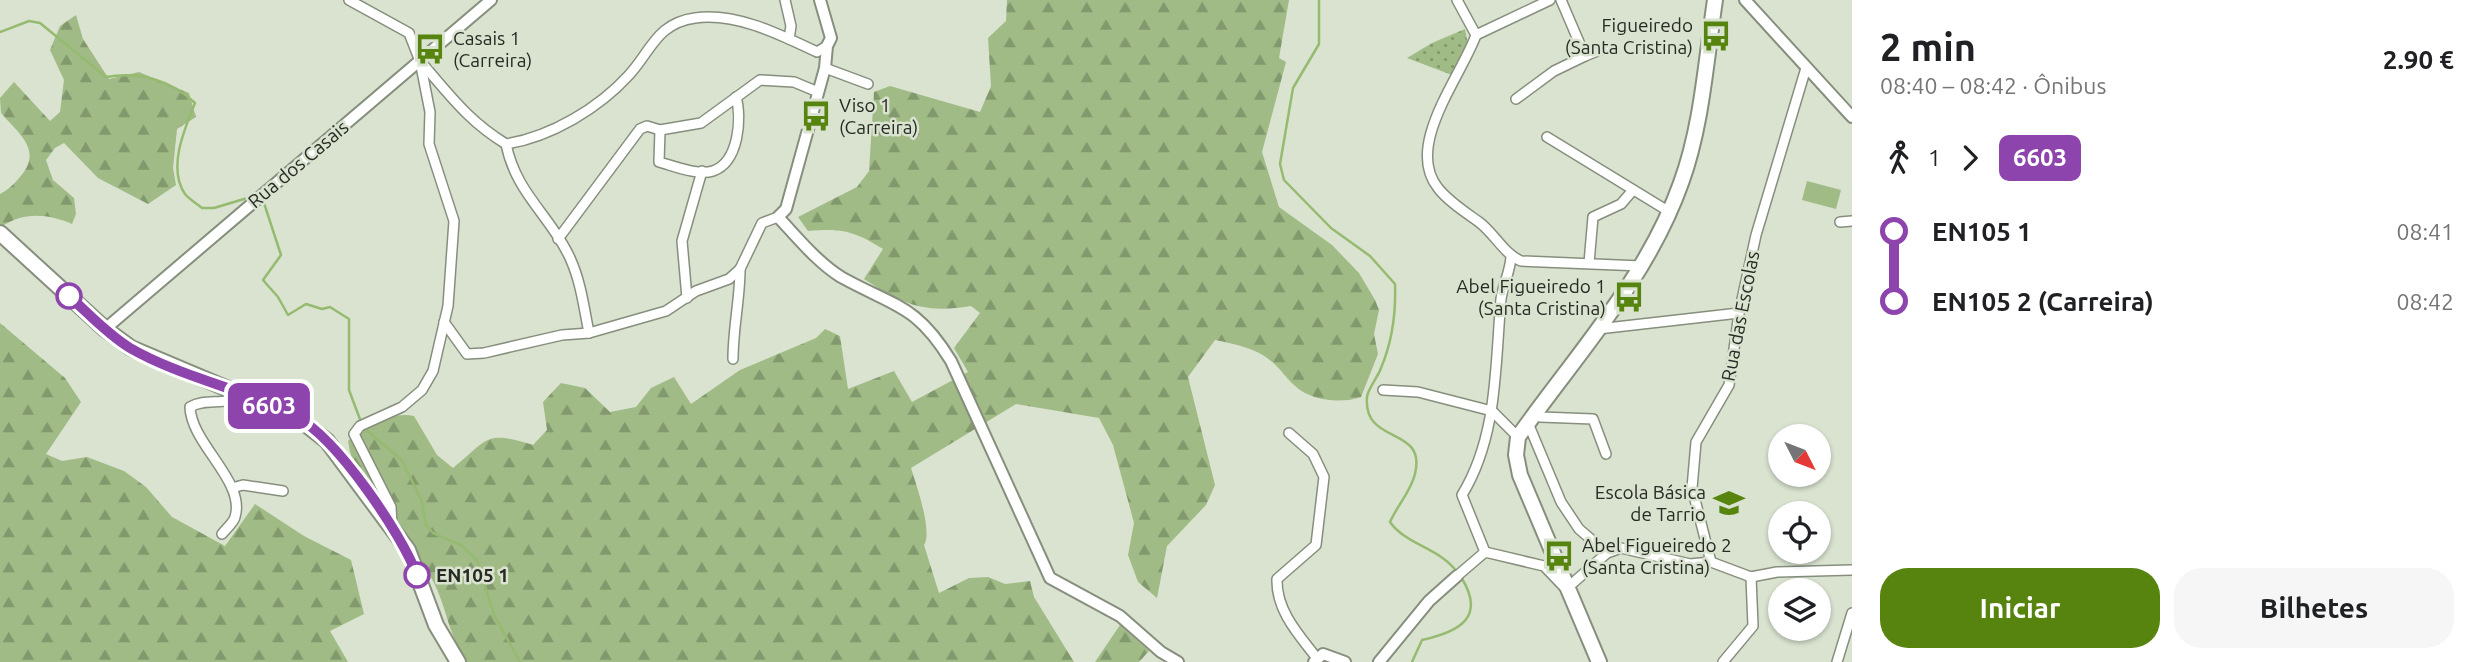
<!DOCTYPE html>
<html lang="pt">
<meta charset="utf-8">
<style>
body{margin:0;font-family:Ubuntu,sans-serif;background:#f6f6f6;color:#202124;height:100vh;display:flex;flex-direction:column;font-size:26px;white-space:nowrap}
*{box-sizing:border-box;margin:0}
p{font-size:23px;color:#757577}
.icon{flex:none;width:38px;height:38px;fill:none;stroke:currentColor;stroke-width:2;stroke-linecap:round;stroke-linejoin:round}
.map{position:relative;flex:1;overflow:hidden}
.panel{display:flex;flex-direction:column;background:#fff;width:630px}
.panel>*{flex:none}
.badge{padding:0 14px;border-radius:10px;font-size:24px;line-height:46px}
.needle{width:46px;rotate:132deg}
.tools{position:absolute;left:1768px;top:424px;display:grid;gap:14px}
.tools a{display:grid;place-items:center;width:63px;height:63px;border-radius:50%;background:#fff;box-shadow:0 2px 5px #0004;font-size:35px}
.map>.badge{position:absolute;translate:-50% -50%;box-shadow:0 0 0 4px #fff}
.legs{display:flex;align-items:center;gap:10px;height:77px;padding:0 28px;font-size:23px}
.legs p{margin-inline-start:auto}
.overview{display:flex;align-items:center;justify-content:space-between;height:119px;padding:0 28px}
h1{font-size:38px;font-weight:700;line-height:52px}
.primary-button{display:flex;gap:14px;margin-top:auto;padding:14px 28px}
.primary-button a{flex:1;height:80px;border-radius:28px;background:#57830f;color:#fff;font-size:28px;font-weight:700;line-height:80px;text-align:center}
.primary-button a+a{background:#f6f6f6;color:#202124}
ul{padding:0 28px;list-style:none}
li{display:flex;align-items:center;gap:24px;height:70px;font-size:26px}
li i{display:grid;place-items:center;width:10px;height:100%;margin:0 9px;background:currentColor}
li i::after{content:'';width:18px;height:18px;margin:-9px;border:5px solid;border-radius:50%;background:#fff}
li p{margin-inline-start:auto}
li:first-child i{background:linear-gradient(#0000 50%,currentColor 0)}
li:last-child i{background:linear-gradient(currentColor 50%,#0000 0)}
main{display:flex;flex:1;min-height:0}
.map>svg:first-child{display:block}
.grass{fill:url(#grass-dots)}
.forest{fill:url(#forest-firs)}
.pitch{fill:#a0bb85}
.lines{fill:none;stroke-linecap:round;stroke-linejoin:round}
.stream{stroke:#96bb70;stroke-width:2.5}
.minor-casing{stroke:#868f7d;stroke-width:12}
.tertiary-casing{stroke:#868f7d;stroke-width:14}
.primary-casing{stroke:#868f7d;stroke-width:18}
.minor{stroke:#fff;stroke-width:9}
.tertiary{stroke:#fff;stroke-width:10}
.primary{stroke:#fff;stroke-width:14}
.line-1-casing{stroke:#fff;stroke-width:16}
.line-1{stroke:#8e44ad;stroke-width:10}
.stop-1-dot{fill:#fff;stroke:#8e44ad;stroke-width:3.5}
.labels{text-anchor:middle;stroke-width:5;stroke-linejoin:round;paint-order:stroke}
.poi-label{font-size:19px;fill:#272b24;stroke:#d9e3d0;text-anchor:end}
.street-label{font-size:19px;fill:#272b24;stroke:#d9e3d0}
.stop-label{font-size:19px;font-weight:bold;fill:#272b24;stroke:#d9e3d0;text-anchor:start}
</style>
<main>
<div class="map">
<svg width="1852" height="662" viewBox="0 0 1852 662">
<defs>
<pattern id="grass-dots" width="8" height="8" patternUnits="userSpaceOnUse" patternTransform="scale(1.75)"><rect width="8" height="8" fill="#a0bb85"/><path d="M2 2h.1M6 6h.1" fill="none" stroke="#82986d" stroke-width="1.8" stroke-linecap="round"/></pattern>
<pattern id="forest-firs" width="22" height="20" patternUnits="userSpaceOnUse" patternTransform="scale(1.75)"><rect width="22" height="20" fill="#a0bb85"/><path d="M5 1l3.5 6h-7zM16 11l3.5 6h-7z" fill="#82986d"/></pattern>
</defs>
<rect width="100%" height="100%" fill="#d9e3d0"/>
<polygon class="grass" points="1465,29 1468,45 1452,75 1407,58 1432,43"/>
<g class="forest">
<path d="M1007,0H1289L1279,58L1286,62L1262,152L1279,207L1332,245L1359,273L1375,300L1379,310L1374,334L1378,354L1361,397C1341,404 1310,401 1294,385C1286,378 1280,368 1271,361C1256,348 1235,344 1215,340L1188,377L1215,485L1206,505L1167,546L1157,598L1138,582L1128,555L1134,523L1113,445L1099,418L1016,404L911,468C916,484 933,532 924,545L939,593L969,578L988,577L1005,584L1030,581L1034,597L1074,662H467C449,637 447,609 434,583C411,537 354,492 348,441C365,426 391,411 414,416L437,455L453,468C489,439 484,430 533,445L547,430L543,402L561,383L585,388L610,412L636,407L651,388L674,377L691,404L740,370L816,338L825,329L840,336L848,389L894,371L912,402L968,372L954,348L980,313L971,306C923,314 903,304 864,279L883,249C854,231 842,228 808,231L798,217L857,187L869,171L874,92L890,86L980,112L991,86L988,38L1006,21Z"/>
<path d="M76,15L83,39L109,79L139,72L189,93L196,117L177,129L173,168L176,185L148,204L98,178L64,143L55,148L46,160L53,180L74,198L76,214L72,224C48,214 23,211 0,228V194C11,188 16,182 24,172C41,148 16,131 1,113L0,98L14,82L50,121L60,112L64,80L50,50L60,26Z"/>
<polygon points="0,323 65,378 81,402 46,454 62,461 87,457 124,471 146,487 172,517 225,546 255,504 304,536 351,560 364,614 330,631 348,662 0,662"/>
<polygon points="1120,625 1149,651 1139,662 1095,662"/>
</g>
<polygon class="pitch" points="1807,181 1841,190 1836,209 1802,200"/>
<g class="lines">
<g class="stream">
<path d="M1319,0V44L1293,88L1280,164L1284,180L1331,228L1370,256L1395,284C1396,312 1392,342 1381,368C1378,377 1368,388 1367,397C1363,446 1427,425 1415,474C1411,491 1397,506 1390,522C1406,545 1440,548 1457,572"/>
<path d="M0,32L29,21L40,23L106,77C139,71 171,80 195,103C185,128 167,168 185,194C189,199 197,204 202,208H214L254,196"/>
<polyline points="263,200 281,255 263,280 278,297 288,315 306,304 322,309 330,307 349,319 349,390 361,422"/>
<polyline points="364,428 402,460 422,502 426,525 433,533 461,545 477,560 494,615 520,662"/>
<path d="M1412,662L1422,640C1458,632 1487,618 1461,577"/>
</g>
<g class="minor-casing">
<g id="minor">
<polyline points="349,0 409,33 420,61 430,112 429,144 454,221 448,306 433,371 422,390 402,407 360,426 354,434 391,507 392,525"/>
<polyline points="785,0 791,26 789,39"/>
<path d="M1457,0L1476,35C1461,77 1404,146 1438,188C1448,201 1465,212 1479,222C1494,233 1504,254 1521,261L1641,266"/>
<polyline points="1476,35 1550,0"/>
<polyline points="1585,56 1605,48"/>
<path d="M420,61C449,94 468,121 506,144C551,137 599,108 629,75C651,51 657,23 695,18C736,12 781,35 817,52L827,46"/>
<polyline points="825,68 868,84"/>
<polyline points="1516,99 1554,71 1585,56 1561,0"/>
<path d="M660,130L659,162C674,166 698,176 713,171C739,162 742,118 736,97"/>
<polyline points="1547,137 1668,211"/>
<path d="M506,144C516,194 551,216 570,258C581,282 584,308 589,333"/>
<polyline points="1840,222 1852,221"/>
<polyline points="558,239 640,129 647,126 660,130 701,123 760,80 794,82 818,92"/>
<polyline points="1589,263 1593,217 1621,204 1633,190"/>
<polyline points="687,298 682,241 702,171"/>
<polyline points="444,322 467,354 484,353 562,335 589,333 666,311 696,291 729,279 740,269 762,223 778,217"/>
<polyline points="1598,329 1739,313"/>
<path d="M733,359C733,328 740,299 740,269"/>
<polyline points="1383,390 1418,392 1492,411 1518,437"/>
<polyline points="1535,413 1540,417 1593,419 1606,454"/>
<polyline points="1528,423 1561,502 1579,529 1607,553"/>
<path d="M1289,433L1313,454L1324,477L1316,545L1277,579C1276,610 1298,634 1316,657"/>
<polyline points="232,488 243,485 283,491"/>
<path d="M222,534C226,529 234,522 235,517C246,481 191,444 190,407C207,397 225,407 242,395"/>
<path d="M1485,552L1462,495C1498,436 1495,366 1501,299C1503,285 1510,272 1511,257"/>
<polyline points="1711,562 1692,488 1696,442 1729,385 1739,313 1756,235 1806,68"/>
<polyline points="1457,576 1485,552 1544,566 1566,589 1607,553 1621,548 1690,564 1711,562 1751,577 1777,572 1852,570"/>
<polyline points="1723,662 1753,626 1751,577"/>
<polyline points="1837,662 1852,613"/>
</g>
</g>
<g class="tertiary-casing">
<g id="tertiary">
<path d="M820,0L831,38L827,46L825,68L786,209L778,217C797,237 817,262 841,277C895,307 916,304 951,361L1050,578L1120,616L1161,652L1178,662"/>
<polyline points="1745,0 1852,117"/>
<polyline points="105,329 491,0"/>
<polyline points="1314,662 1323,654 1345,662"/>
<polyline points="1379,662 1429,601 1457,576"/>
</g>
</g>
<g class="primary-casing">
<g id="primary">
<polyline points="0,233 105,329 131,348 299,419 327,441 408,550 436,625 458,662"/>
<path d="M1599,662L1520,475L1516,455L1518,437C1576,355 1647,279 1681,183C1702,126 1706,60 1715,0"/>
</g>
</g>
<use href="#minor" class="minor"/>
<use href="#tertiary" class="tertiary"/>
<use href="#primary" class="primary"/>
</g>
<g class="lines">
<g class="line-1-casing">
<path id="line-1" d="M69,296C88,313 107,334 130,348C182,378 246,389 298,418C338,440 401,533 417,575"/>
</g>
<use href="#line-1" class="line-1"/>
</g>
<defs>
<g id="bus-bare" transform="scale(2.415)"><path d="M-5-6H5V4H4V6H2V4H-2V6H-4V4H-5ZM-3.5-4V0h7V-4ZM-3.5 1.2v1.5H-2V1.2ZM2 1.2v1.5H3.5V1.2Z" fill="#57830f" stroke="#d9e3d0" stroke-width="2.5" paint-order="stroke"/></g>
<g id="school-bare" transform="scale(2.415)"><path d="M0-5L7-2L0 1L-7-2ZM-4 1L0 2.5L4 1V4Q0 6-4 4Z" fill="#57830f" stroke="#d9e3d0" stroke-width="2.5" paint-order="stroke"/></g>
</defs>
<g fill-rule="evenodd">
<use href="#bus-bare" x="1716" y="36"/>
<use href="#bus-bare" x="430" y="49"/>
<use href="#bus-bare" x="816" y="116"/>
<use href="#bus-bare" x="1629" y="297"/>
<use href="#school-bare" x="1729" y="503"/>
<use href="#bus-bare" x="1559" y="556"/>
</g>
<g class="stop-1-dot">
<circle cx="69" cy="296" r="12"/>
<circle cx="417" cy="575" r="12"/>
</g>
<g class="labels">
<g class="poi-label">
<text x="1693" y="32">Figueiredo<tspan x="1693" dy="22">(Santa Cristina)</tspan></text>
<text x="453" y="45" text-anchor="start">Casais 1<tspan x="453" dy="22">(Carreira)</tspan></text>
<text x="839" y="112" text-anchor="start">Viso 1<tspan x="839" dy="22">(Carreira)</tspan></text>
<text x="1606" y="293">Abel Figueiredo 1<tspan x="1606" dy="22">(Santa Cristina)</tspan></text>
<text x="1706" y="499">Escola Básica<tspan x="1706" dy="22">de Tarrio</tspan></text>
<text x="1582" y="552" text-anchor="start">Abel Figueiredo 2<tspan x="1582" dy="22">(Santa Cristina)</tspan></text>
</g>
<g class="street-label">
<text transform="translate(298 164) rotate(-40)" y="7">Rua dos Casais</text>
<text transform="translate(1740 316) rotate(-79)" y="7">Rua das Escolas</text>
</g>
<g class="stop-label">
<text x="436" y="582">EN105 1</text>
</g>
</g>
</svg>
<div class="tools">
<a><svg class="needle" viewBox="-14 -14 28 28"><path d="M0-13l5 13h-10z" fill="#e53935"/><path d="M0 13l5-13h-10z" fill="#757577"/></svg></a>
<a><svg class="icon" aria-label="locate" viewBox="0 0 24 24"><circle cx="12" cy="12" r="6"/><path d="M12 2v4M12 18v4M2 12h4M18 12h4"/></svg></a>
<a><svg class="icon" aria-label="layers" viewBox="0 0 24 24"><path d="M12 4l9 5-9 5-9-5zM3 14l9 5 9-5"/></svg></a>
</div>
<b class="badge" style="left:269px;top:406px;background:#8e44ad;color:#fff">6603</b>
</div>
<section class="panel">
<div class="overview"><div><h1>2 min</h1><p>08:40 – 08:42 · Ônibus</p></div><b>2.90 €</b></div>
<div class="legs"><svg class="icon" aria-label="walk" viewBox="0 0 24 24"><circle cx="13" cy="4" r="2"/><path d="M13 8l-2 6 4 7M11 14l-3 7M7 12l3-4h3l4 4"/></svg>1<svg class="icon" aria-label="forward" viewBox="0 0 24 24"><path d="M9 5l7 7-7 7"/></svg><b class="badge" style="background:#8e44ad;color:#fff">6603</b></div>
<ul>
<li><i style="color:#8e44ad"></i><b>EN105 1</b><p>08:41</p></li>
<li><i style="color:#8e44ad"></i><b>EN105 2 (Carreira)</b><p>08:42</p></li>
</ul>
<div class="primary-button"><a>Iniciar</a><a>Bilhetes</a></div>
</section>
</main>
